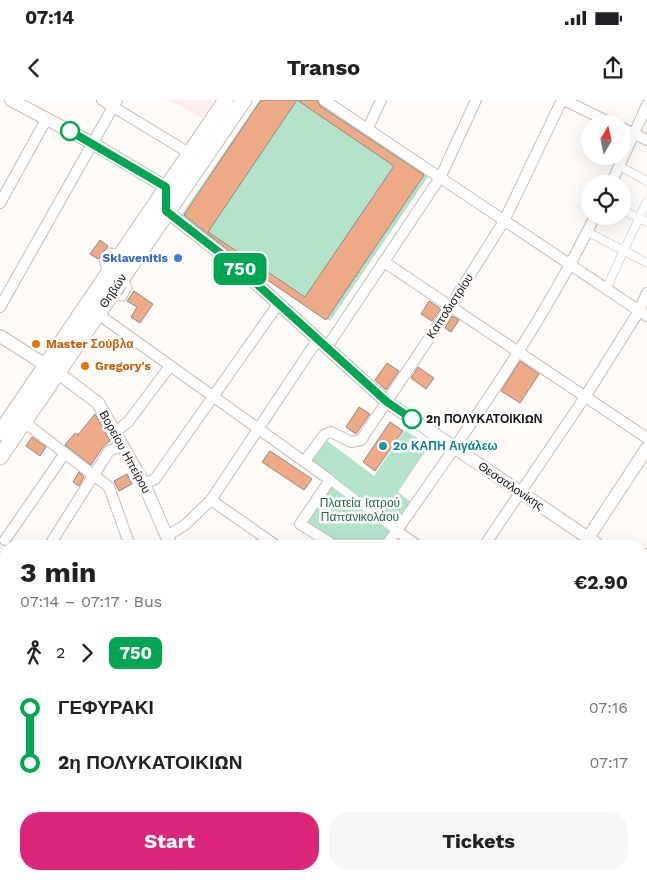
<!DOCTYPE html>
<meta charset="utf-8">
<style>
body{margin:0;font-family:"Work Sans",sans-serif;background:#f6f6f6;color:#202124;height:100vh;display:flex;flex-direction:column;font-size:19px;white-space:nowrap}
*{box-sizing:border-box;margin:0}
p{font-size:16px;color:#757577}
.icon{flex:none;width:28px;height:28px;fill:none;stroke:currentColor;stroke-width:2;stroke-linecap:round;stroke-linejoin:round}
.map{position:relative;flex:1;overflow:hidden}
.sheet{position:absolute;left:0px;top:440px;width:648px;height:340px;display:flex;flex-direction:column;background:#fff;border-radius:20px 20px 0 0;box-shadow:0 5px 20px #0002}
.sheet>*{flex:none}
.badge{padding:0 10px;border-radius:8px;font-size:18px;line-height:32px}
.needle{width:32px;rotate:9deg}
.tools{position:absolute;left:581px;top:15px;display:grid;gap:10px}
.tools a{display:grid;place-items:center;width:50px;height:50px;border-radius:50%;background:#fff;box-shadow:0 5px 20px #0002;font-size:25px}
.map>.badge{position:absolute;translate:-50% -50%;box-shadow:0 0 0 2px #fff}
.legs{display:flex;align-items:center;gap:8px;height:55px;padding:0 20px;font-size:16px}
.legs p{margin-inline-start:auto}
.head{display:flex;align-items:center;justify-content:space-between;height:85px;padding:0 20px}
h1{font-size:28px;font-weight:700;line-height:38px}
.primary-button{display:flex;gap:10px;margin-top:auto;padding:10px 20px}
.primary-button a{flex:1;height:58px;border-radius:20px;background:#db2777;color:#fff;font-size:20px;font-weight:700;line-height:58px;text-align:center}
.primary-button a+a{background:#f6f6f6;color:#202124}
ul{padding:0 20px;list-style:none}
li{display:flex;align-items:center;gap:18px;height:55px;font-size:19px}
li i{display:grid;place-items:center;width:8px;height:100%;margin:0 6px;background:currentColor}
li i::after{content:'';width:12px;height:12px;margin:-6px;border:4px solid;border-radius:50%;background:#fff}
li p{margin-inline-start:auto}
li:first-child i{background:linear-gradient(#0000 50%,currentColor 0)}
li:last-child i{background:linear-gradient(currentColor 50%,#0000 0)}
.status{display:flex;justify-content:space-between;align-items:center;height:35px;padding:0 25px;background:#fff;direction:ltr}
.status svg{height:14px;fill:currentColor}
header{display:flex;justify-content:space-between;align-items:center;height:65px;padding:0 20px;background:#fff;font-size:22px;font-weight:700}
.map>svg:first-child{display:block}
.education{fill:#fdedee}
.green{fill:#b4e3cc}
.building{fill:#efaa87;stroke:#938780;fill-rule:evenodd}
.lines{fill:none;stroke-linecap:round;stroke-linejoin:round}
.service-casing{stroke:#cabcb5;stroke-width:7}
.pedestrian-casing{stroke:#cabcb5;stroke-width:9}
.minor-casing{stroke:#cabcb5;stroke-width:12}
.tertiary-casing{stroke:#cabcb5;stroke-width:14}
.secondary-casing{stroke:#cabcb5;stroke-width:17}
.service{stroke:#fff;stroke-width:5}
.pedestrian{stroke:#fff;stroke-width:8}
.minor{stroke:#fff;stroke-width:10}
.tertiary{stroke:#fff;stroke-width:12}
.secondary{stroke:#fff;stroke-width:15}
.line-1-casing{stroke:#fff;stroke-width:11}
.line-1{stroke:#00a651;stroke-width:8}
.stop-1-dot{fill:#fff;stroke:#00a651;stroke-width:2.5}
.shop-dot{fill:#3f7fe0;stroke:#fff;stroke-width:2}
.food-dot{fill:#e8710a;stroke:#fff;stroke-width:2}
.culture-dot{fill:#0f9aa8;stroke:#fff;stroke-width:2}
.labels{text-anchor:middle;stroke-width:5;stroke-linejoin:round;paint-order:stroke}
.shop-label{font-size:12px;font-weight:bold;fill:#366cbe;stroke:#fff;text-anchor:end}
.street-label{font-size:12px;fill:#181311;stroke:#fff}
.food-label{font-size:12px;font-weight:bold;fill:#c56008;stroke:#fff;text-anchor:start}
.stop-label{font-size:12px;font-weight:bold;fill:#181311;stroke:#fff;text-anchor:start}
.culture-label{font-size:12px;font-weight:bold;fill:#0d838f;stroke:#fff;text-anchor:start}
.park-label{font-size:12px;fill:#29654d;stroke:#fff}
</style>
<div class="status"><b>07:14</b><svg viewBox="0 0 49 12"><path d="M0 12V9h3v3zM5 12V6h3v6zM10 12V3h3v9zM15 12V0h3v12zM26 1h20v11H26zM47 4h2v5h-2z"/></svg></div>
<header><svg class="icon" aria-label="back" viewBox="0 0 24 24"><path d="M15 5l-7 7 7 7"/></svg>Transo<svg class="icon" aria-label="share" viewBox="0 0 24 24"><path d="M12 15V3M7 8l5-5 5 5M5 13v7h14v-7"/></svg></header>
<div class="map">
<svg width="647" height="780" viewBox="0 0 647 780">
<rect width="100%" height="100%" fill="#fefbf9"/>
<polygon class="education" points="170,0 215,0 202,18"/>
<g class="green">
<polygon points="260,0 333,0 434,68 330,221 180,117"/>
<polygon points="405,330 429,346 398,392 412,403 383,446 342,446 307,423 336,380 310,362 326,340 374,376"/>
</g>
<g class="building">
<path d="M261,0H317L320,6L424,75L326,220L257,173L184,115ZM297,0L394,66L305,197L208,132Z"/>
<polygon points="100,140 108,146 98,159 90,154"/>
<polygon points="134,191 153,204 140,223 131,217 137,207 127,201"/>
<polygon points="429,201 441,209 432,221 421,214"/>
<polygon points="452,216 459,220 451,232 445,228"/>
<polygon points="520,261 539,274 520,303 501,291"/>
<polygon points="387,263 399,271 386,290 375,280"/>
<polygon points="418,267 434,278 426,289 411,278"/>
<polygon points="359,307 370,314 356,334 346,327"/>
<polygon points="95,314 110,341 103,347 91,365 65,345 75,333 78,335"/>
<polygon points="390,322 403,331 375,371 363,362"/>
<polygon points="32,337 46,347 40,356 26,346"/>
<polygon points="270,351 312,379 304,390 262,362"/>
<polygon points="79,372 84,377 79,386 73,382"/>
<polygon points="127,374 132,384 119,391 114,381"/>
</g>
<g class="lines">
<g class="service-casing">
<g id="service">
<polyline points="105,172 102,160 109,151 119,152"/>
<polyline points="112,197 123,198 129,188 125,178"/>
</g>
</g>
<g class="pedestrian-casing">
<g id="pedestrian">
<polyline points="619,66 647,81"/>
<polyline points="622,110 647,122"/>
<polyline points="588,132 647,163"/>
<polyline points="606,189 647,101"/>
<polyline points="330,380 397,431"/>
</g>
</g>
<g class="minor-casing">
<g id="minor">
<polyline points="102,0 189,53"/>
<polyline points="324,0 647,216"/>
<polyline points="564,0 613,24"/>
<polyline points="368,28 381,0"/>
<polyline points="622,28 647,40"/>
<polyline points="611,84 647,5"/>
<polyline points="0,103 46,20"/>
<polyline points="384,162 647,338"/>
<polyline points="0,207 117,0"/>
<polyline points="98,214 330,380 300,424 335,446"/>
<polyline points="327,247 441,76 476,0"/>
<polyline points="24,322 109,387 130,446"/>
<polyline points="115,332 128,322 170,266"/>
<polyline points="304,362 324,335 331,332 351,342 361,340 450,207 504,121 562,0"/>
<polyline points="144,384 155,379 279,203"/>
<polyline points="211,400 277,446"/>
<polyline points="397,431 418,446"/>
<polyline points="167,436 185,425 211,400 318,239"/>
<polyline points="5,440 65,353"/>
<polyline points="49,446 109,351 121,346"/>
<path d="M386,446C460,340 538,233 595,116"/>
<polyline points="484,446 585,297 639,211 647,193"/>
<polyline points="641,463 647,454"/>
<polyline points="0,505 6,499"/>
<polyline points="0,536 6,542"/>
<polyline points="641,599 647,603"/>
<polyline points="0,618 6,624"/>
<polyline points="0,659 6,654"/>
<polyline points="641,663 647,655"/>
<polyline points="0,710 6,709"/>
<polyline points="0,761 6,760"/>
<polyline points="641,762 647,753"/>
<polyline points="48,774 48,780"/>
<polyline points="285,774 286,780"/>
<polyline points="461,774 465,780"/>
<polyline points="622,774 633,780"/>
<polyline points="193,780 268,774"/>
<polyline points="489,780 497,774"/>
</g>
</g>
<g class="tertiary-casing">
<g id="tertiary">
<polyline points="11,0 92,43 174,92"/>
<polyline points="166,103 166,111 238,167 387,302 600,446"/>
<polyline points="0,236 58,273 98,303 144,384 171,446"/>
<polyline points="588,438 647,348"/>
<polyline points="641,474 647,478"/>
<polyline points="641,562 647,554"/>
</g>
</g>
<g class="secondary-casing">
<g id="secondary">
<polyline points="0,333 226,0"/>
<polyline points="0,357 244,0"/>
</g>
</g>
<use href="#service" class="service"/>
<use href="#pedestrian" class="pedestrian"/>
<use href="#minor" class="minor"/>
<use href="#tertiary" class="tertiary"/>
<use href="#secondary" class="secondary"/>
</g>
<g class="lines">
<g class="line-1-casing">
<polyline id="line-1" points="70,31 166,87 166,111 238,167 387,302 412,319"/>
</g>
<use href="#line-1" class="line-1"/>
</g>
<g class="stop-1-dot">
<circle cx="70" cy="31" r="9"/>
<circle cx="412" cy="319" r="9"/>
</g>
<circle class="shop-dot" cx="178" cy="158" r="5"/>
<g class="food-dot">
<circle cx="36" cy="244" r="5"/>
<circle cx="85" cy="266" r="5"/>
</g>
<circle class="culture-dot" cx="383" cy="346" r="5"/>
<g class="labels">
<g class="shop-label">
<text x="168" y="162">Sklavenitis</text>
</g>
<g class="street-label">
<text transform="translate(113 191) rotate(-56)" y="4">Θηβών</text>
<text transform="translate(450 206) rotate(-57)" y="4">Καποδιστρίου</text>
<text transform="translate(125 352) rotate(61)" y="4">Βορείου Ηπείρου</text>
<text transform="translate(511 386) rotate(34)" y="4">Θεσσαλονίκης</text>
</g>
<g class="food-label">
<text x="46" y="248">Master Σούβλα</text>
<text x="95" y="270">Gregory's</text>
</g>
<g class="stop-label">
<text x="426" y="323">2η ΠΟΛΥΚΑΤΟΙΚΙΩΝ</text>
</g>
<g class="culture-label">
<text x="393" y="350">2ο ΚΑΠΗ Αιγάλεω</text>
</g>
<g class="park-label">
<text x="360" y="407">Πλατεία Ιατρού<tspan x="360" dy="14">Παπανικολάου</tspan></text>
</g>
</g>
</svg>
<div class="tools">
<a><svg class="needle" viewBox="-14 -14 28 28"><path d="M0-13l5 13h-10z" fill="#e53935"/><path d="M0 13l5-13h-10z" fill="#757577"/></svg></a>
<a><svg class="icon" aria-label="locate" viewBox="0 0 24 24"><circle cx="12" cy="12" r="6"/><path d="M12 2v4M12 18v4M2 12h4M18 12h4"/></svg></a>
</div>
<b class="badge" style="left:240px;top:169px;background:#00a651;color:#fff">750</b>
<section class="sheet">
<div class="head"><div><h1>3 min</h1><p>07:14 – 07:17 · Bus</p></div><b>€2.90</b></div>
<div class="legs"><svg class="icon" aria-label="walk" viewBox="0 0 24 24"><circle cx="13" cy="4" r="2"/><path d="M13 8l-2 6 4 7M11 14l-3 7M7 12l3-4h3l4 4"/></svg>2<svg class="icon" aria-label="forward" viewBox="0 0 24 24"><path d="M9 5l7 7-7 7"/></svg><b class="badge" style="background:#00a651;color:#fff">750</b></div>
<ul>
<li><i style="color:#00a651"></i><b>ΓΕΦΥΡΑΚΙ</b><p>07:16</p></li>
<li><i style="color:#00a651"></i><b>2η ΠΟΛΥΚΑΤΟΙΚΙΩΝ</b><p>07:17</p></li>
</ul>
<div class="primary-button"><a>Start</a><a>Tickets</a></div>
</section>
</div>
